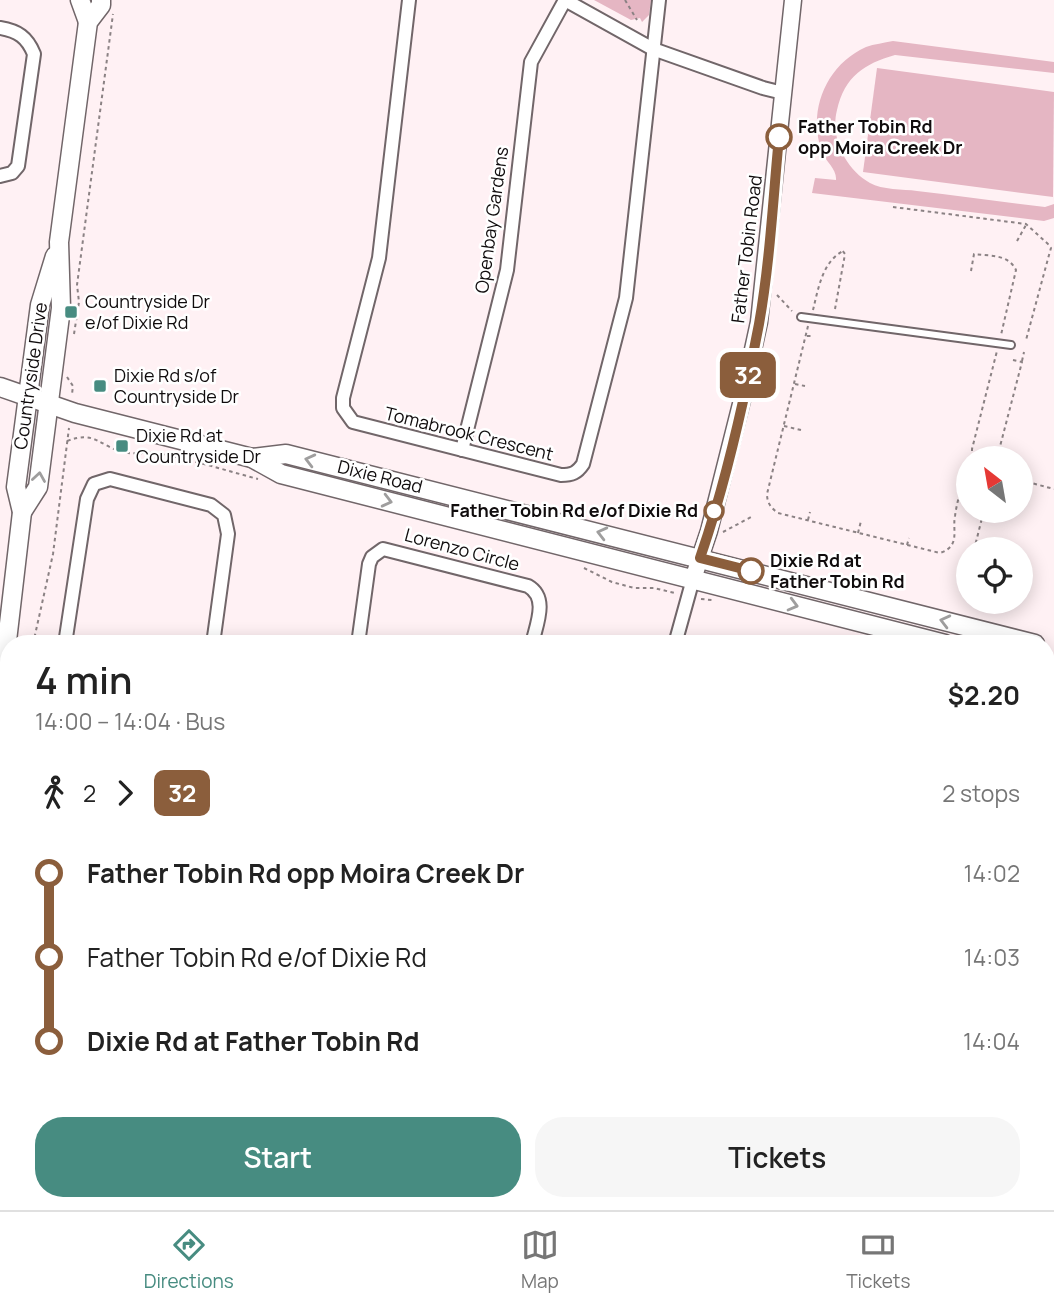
<!DOCTYPE html>
<meta charset="utf-8">
<style>
body{margin:0;font-family:Manrope,sans-serif;background:#f6f6f6;color:#222;height:100vh;display:flex;flex-direction:column;font-size:26px;white-space:nowrap}
*{box-sizing:border-box;margin:0}
p{font-size:23px;color:#767676}
.icon{flex:none;width:38px;height:38px;fill:none;stroke:currentColor;stroke-width:2;stroke-linecap:round;stroke-linejoin:round}
.map{position:relative;flex:1;overflow:hidden}
.sheet{position:absolute;left:0px;top:635px;width:1055px;height:576px;display:flex;flex-direction:column;background:#fff;border-radius:28px 28px 0 0;box-shadow:0 4px 18px #0003}
.sheet>*{flex:none}
.badge{padding:0 14px;border-radius:10px;font-size:24px;line-height:46px}
.needle{width:46px;rotate:329deg}
.controls{position:absolute;left:956px;top:446px;display:grid;gap:14px}
.controls a{display:grid;place-items:center;width:77px;height:77px;border-radius:50%;background:#fff;box-shadow:0 4px 18px #0003;font-size:35px}
.map>.badge{position:absolute;translate:-50% -50%;box-shadow:0 0 0 4px #fff}
.legs{display:flex;align-items:center;gap:10px;height:77px;padding:0 35px;font-size:23px}
.legs p{margin-inline-start:auto}
.summary{display:flex;align-items:center;justify-content:space-between;height:119px;padding:0 35px}
h1{font-size:38px;font-weight:600;line-height:52px}
.primary-button{display:flex;gap:14px;margin-top:auto;padding:14px 35px}
.primary-button a{flex:1;height:80px;border-radius:28px;background:#478c81;color:#fff;font-size:28px;font-weight:600;line-height:80px;text-align:center}
.primary-button a+a{background:#f6f6f6;color:#222}
ul{padding:0 35px;list-style:none}
li{display:flex;align-items:center;gap:24px;height:84px;font-size:26px}
li i{display:grid;place-items:center;width:10px;height:100%;margin:0 9px;background:currentColor}
li i::after{content:'';width:18px;height:18px;margin:-9px;border:5px solid;border-radius:50%;background:#fff}
li p{margin-inline-start:auto}
li:first-child i{background:linear-gradient(#0000 50%,currentColor 0)}
li:last-child i{background:linear-gradient(currentColor 50%,#0000 0)}
.tabs{display:flex;justify-content:space-around;align-items:center;height:98px;border-top:2px solid #e0e0e0;background:#fff;font-size:19px;color:#767676}
.tabs a{display:grid;justify-items:center;gap:4px}
.tabs .selected{color:#478c81}
.map>svg:first-child{display:block}
.green{fill:#e5b6c3}
.lines{fill:none;stroke-linecap:round;stroke-linejoin:round}
.stream{stroke:#9dd4ca;stroke-width:3.5}
.service-casing{stroke:#716669;stroke-width:10}
.minor-casing{stroke:#716669;stroke-width:16}
.tertiary-casing{stroke:#716669;stroke-width:19}
.secondary-casing{stroke:#716669;stroke-width:21}
.path{stroke:#8b8284;stroke-width:2;stroke-dasharray:3.5 3.5;stroke-linecap:butt}
.service{stroke:#fff;stroke-width:6}
.minor{stroke:#fff;stroke-width:12}
.tertiary{stroke:#fff;stroke-width:16}
.secondary{stroke:#fff;stroke-width:18}
.oneway{stroke:#9f9e9e}
.line-1-casing{stroke:#fff;stroke-width:16}
.line-1{stroke:#8b5e3c;stroke-width:10}
.stop-1-dot{fill:#fff;stroke:#8b5e3c;stroke-width:3.5}
.poi-dot{fill:#478c81;stroke:#fff;stroke-width:2.5}
.labels{text-anchor:middle;stroke-width:5;stroke-linejoin:round;paint-order:stroke}
.stop-label{font-size:18px;font-weight:bold;fill:#100c0d;stroke:#fff;text-anchor:start}
.street-label{font-size:18px;fill:#100c0d;stroke:#fff}
.poi-label{font-size:18px;fill:#100c0d;stroke:#fff;text-anchor:start}
</style>
<div class="map">
<svg width="1054" height="1210" viewBox="0 0 1054 1210">
<rect width="100%" height="100%" fill="#fff1f4"/>
<g class="green">
<polygon points="594,0 651,0 649,15 642,22 640,18 631,20"/>
<path d="M893,41L1054,62V73L895,55C864,64 845,76 837,110C830,137 845,169 870,183C882,190 903,189 917,191C960,196 1002,202 1045,207L1054,204V218L1044,221L812,193L815,178L836,180C837,169 826,162 822,152C807,111 826,65 866,47C874,44 884,43 893,41Z"/>
<polygon points="877,68 1054,92 1053,197 863,172"/>
<polygon points="3,920 9,921 9,1020 0,1019"/>
<polygon points="1054,937 1054,1042 1047,1044 1047,942"/>
</g>
<g class="lines">
<g class="stream">
<polyline points="3,966 9,967"/>
<polyline points="1046,984 1054,982"/>
</g>
<g class="service-casing">
<polyline id="service" points="801,317 1011,345"/>
</g>
<g class="minor-casing">
<g id="minor">
<path d="M409,0L379,258L343,398V408L353,422L561,475C572,475 577,473 583,464L626,298L659,0"/>
<polyline points="565,0 653,49 763,88 783,93"/>
<path d="M0,28C18,31 27,37 34,54L18,166L12,173L0,176"/>
<polyline points="462,450 507,270 531,62 565,0"/>
<polyline points="65,644 87,499 94,484 110,479 211,505 224,515 228,534 213,644"/>
<path d="M358,644L369,564L372,557L383,549L528,586C549,598 536,625 532,644"/>
<polyline points="675,644 693,579"/>
<polyline points="0,852 9,853"/>
<polyline points="1046,854 1054,847"/>
<polyline points="0,1086 9,1087"/>
<polyline points="1046,1114 1054,1086"/>
<polyline points="1046,1148 1054,1150"/>
<polyline points="373,1210 374,1202"/>
<polyline points="518,1210 522,1202"/>
<polyline points="783,1210 785,1202"/>
<polyline points="910,1210 912,1202"/>
<polyline points="1022,1210 1024,1202"/>
</g>
</g>
<g class="tertiary-casing">
<polyline id="tertiary" points="693,579 709,531 742,400 759,322 793,0"/>
</g>
<g class="secondary-casing">
<g id="secondary">
<polyline points="80,0 88,22"/>
<polyline points="0,387 75,413 252,458 281,474 945,644"/>
<polyline points="252,458 286,454 1035,644"/>
<polyline points="22,512 38,487 61,308 59,242 88,22 101,5 101,0"/>
<polyline points="1046,670 1054,672"/>
<polyline points="0,701 22,512 16,487 40,305 55,256"/>
</g>
</g>
<g class="path">
<polyline points="625,0 637,20"/>
<polyline points="893,207 1026,224 1048,244 1051,248 1049,255 1026,340"/>
<polyline points="1017,241 1026,225"/>
<path d="M971,271L974,254C990,256 1008,254 1016,270L1001,335"/>
<polyline points="777,295 792,311"/>
<polyline points="835,309 845,254 842,250"/>
<path d="M813,310C818,290 822,262 843,251"/>
<path d="M808,326L767,494C767,503 771,508 778,513L940,553C961,546 952,530 955,516C957,502 961,486 968,473"/>
<polyline points="74,334 79,302 77,285 113,14"/>
<polyline points="807,336 813,336"/>
<polyline points="1022,361 1024,352"/>
<polyline points="67,377 73,386 72,394"/>
<polyline points="795,384 805,386"/>
<polyline points="784,426 801,430"/>
<path d="M67,441C95,430 99,446 123,452C134,455 145,452 156,453C190,459 224,470 258,479"/>
<polyline points="972,458 972,449 997,351"/>
<polyline points="997,458 1022,362 1013,360"/>
<polyline points="967,465 968,465"/>
<polyline points="1020,480 1054,489"/>
<polyline points="808,520 810,512"/>
<polyline points="723,532 753,516"/>
<polyline points="858,533 861,521"/>
<polyline points="907,545 909,538"/>
<polyline points="974,550 982,518"/>
<polyline points="584,568 612,582 634,588 654,588 675,593"/>
<polyline points="968,573 964,586 968,593"/>
<polyline points="959,576 963,584"/>
<polyline points="701,599 712,600"/>
<polyline points="33,644 53,554 69,428"/>
<polyline points="1046,694 1054,696"/>
<polyline points="8,839 6,828 9,802"/>
<polyline points="0,910 6,865"/>
<polyline points="1,911 9,920"/>
<polyline points="1046,952 1054,948"/>
</g>
<use href="#service" class="service"/>
<use href="#minor" class="minor"/>
<use href="#tertiary" class="tertiary"/>
<use href="#secondary" class="secondary"/>
</g>
<defs><path id="oneway-chevron" d="M-2-3.5L2.5 0L-2 3.5" fill="none" stroke-width="1.6" stroke-linecap="round" stroke-linejoin="round" transform="scale(1.75)"/></defs>
<g class="oneway">
<use href="#oneway-chevron" transform="translate(310 460) rotate(-166)"/>
<use href="#oneway-chevron" transform="translate(39 477) rotate(-81)"/>
<use href="#oneway-chevron" transform="translate(387 501) rotate(14)"/>
<use href="#oneway-chevron" transform="translate(602 533) rotate(-166)"/>
<use href="#oneway-chevron" transform="translate(793 605) rotate(15)"/>
<use href="#oneway-chevron" transform="translate(945 621) rotate(-166)"/>
</g>
<g class="lines">
<g class="line-1-casing">
<path id="line-1" d="M751,571L700,558C726,483 744,402 759,324C770,262 773,199 779,137"/>
</g>
<use href="#line-1" class="line-1"/>
</g>
<g class="stop-1-dot">
<circle cx="779" cy="137" r="12"/>
<circle cx="714" cy="511" r="9"/>
<circle cx="751" cy="571" r="12"/>
</g>
<g class="poi-dot">
<rect x="64" y="305" width="14" height="14" rx="3.5"/>
<rect x="93" y="379" width="14" height="14" rx="3.5"/>
<rect x="115" y="439" width="14" height="14" rx="3.5"/>
</g>
<g class="labels">
<g class="stop-label">
<text x="798" y="133">Father Tobin Rd<tspan x="798" dy="21">opp Moira Creek Dr</tspan></text>
<text x="698" y="517" text-anchor="end">Father Tobin Rd e/of Dixie Rd</text>
<text x="770" y="567">Dixie Rd at<tspan x="770" dy="21">Father Tobin Rd</tspan></text>
</g>
<g class="street-label">
<text transform="translate(492 220) rotate(-82)" y="6">Openbay Gardens</text>
<text transform="translate(747 249) rotate(-83)" y="6">Father Tobin Road</text>
<text transform="translate(31 376) rotate(-82)" y="6">Countryside Drive</text>
<text transform="translate(469 434) rotate(14)" y="6">Tomabrook Crescent</text>
<text transform="translate(380 477) rotate(14)" y="6">Dixie Road</text>
<text transform="translate(462 550) rotate(15)" y="6">Lorenzo Circle</text>
</g>
<g class="poi-label">
<text x="85" y="308">Countryside Dr<tspan x="85" dy="21">e/of Dixie Rd</tspan></text>
<text x="114" y="382">Dixie Rd s/of<tspan x="114" dy="21">Countryside Dr</tspan></text>
<text x="136" y="442">Dixie Rd at<tspan x="136" dy="21">Countryside Dr</tspan></text>
</g>
</g>
</svg>
<div class="controls">
<a><svg class="needle" viewBox="-14 -14 28 28"><path d="M0-13l5 13h-10z" fill="#e53935"/><path d="M0 13l5-13h-10z" fill="#767676"/></svg></a>
<a><svg class="icon" aria-label="locate" viewBox="0 0 24 24"><circle cx="12" cy="12" r="6"/><path d="M12 2v4M12 18v4M2 12h4M18 12h4"/></svg></a>
</div>
<b class="badge" style="left:748px;top:375px;background:#8b5e3c;color:#fff">32</b>
<section class="sheet">
<div class="summary"><div><h1>4 min</h1><p>14:00 – 14:04 · Bus</p></div><b>$2.20</b></div>
<div class="legs"><svg class="icon" aria-label="walk" viewBox="0 0 24 24"><circle cx="13" cy="4" r="2"/><path d="M13 8l-2 6 4 7M11 14l-3 7M7 12l3-4h3l4 4"/></svg>2<svg class="icon" aria-label="forward" viewBox="0 0 24 24"><path d="M9 5l7 7-7 7"/></svg><b class="badge" style="background:#8b5e3c;color:#fff">32</b><p>2 stops</p></div>
<ul>
<li><i style="color:#8b5e3c"></i><b>Father Tobin Rd opp Moira Creek Dr</b><p>14:02</p></li>
<li><i style="color:#8b5e3c"></i><span>Father Tobin Rd e/of Dixie Rd</span><p>14:03</p></li>
<li><i style="color:#8b5e3c"></i><b>Dixie Rd at Father Tobin Rd</b><p>14:04</p></li>
</ul>
<div class="primary-button"><a>Start</a><a>Tickets</a></div>
</section>
</div>
<nav class="tabs">
<a class="selected"><svg class="icon" aria-label="directions" viewBox="0 0 24 24"><path d="M12 3l9 9-9 9-9-9zM9 14v-3h6M13 9l2 2-2 2"/></svg>Directions</a>
<a><svg class="icon" aria-label="map" viewBox="0 0 24 24"><path d="M3 6l6-2 6 2 6-2v14l-6 2-6-2-6 2zM9 4v14M15 6v14"/></svg>Map</a>
<a><svg class="icon" aria-label="tickets" viewBox="0 0 24 24"><path d="M3 7h18v10H3zM15 7v10"/></svg>Tickets</a>
</nav>
